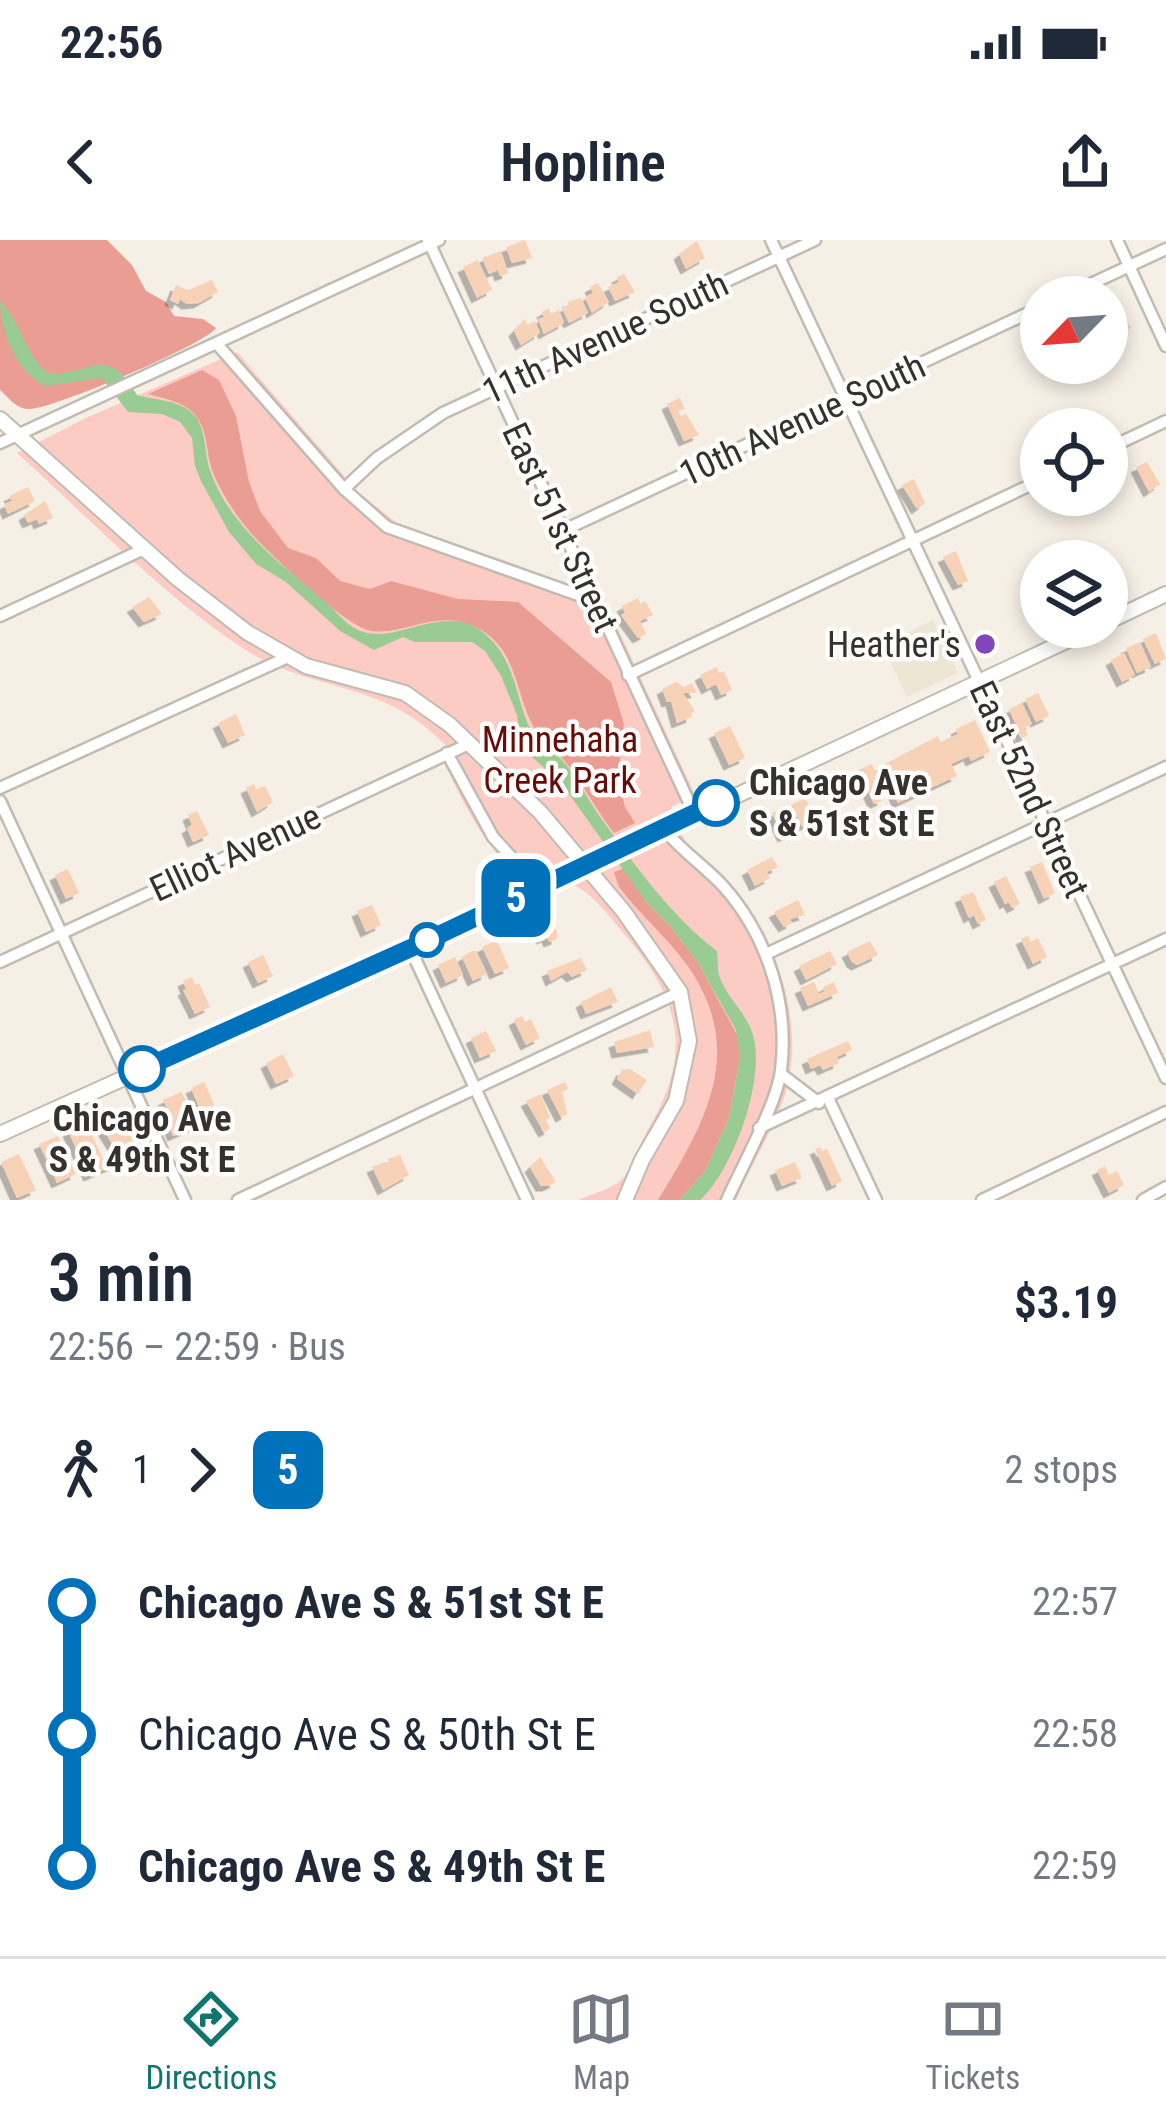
<!DOCTYPE html>
<meta charset="utf-8">
<style>
body{margin:0;font-family:"Roboto Condensed",sans-serif;background:#f2f2f3;color:#1f2937;height:100vh;display:flex;flex-direction:column;font-size:45px;white-space:nowrap}
*{box-sizing:border-box;margin:0}
p{font-size:39px;color:#747a83}
.icon{flex:none;width:66px;height:66px;fill:none;stroke:currentColor;stroke-width:2;stroke-linecap:round;stroke-linejoin:round}
.map{position:relative;height:960px;overflow:hidden}
.drawer{display:flex;flex-direction:column;background:#fff;flex:1}
.drawer>*{flex:none}
.badge{padding:0 24px;border-radius:18px;font-size:42px;line-height:78px}
.needle{width:78px;rotate:245deg}
.tools{position:absolute;left:1020px;top:36px;display:grid;gap:24px}
.tools a{display:grid;place-items:center;width:108px;height:108px;border-radius:50%;background:#fff;box-shadow:0 6px 18px #0003;font-size:60px}
.map>.badge{position:absolute;translate:-50% -50%;box-shadow:0 0 0 6px #fff}
.legs{display:flex;align-items:center;gap:18px;height:132px;padding:0 48px;font-size:39px}
.legs p{margin-inline-start:auto}
.headline{display:flex;align-items:center;justify-content:space-between;height:204px;padding:0 48px}
h1{font-size:66px;font-weight:600;line-height:90px}
ul{padding:0 48px;list-style:none}
li{display:flex;align-items:center;gap:42px;height:132px;font-size:45px}
li i{display:grid;place-items:center;width:18px;height:100%;margin:0 15px;background:currentColor}
li i::after{content:'';width:30px;height:30px;margin:-15px;border:9px solid;border-radius:50%;background:#fff}
li p{margin-inline-start:auto}
li:first-child i{background:linear-gradient(#0000 50%,currentColor 0)}
li:last-child i{background:linear-gradient(currentColor 50%,#0000 0)}
.status{display:flex;justify-content:space-between;align-items:center;height:84px;padding:0 60px;background:#fff;direction:ltr}
.status svg{height:33px;fill:currentColor}
header{display:flex;justify-content:space-between;align-items:center;height:156px;padding:0 48px;background:#fff;font-size:54px;font-weight:600}
.tab-bar{display:flex;justify-content:space-around;align-items:center;height:168px;border-top:3px solid #e0e1e3;background:#fff;font-size:33px;color:#747a83}
.tab-bar a{display:grid;justify-items:center;gap:6px}
.tab-bar .active{color:#0f766e}
.map>svg:first-child{display:block}
.built{fill:#eee6d4}
.green{fill:#fcccc4}
.forest{fill:#ea9e93}
.water{fill:#9acb93}
.building{fill:#f8d2b7;filter:url(#shadow)}
.lines{fill:none;stroke-linecap:round;stroke-linejoin:round}
.minor-casing{stroke:#c1bcb2;stroke-width:15}
.tertiary-casing{stroke:#c1bcb2;stroke-width:18}
.minor{stroke:#fff;stroke-width:10}
.tertiary{stroke:#fff;stroke-width:14}
.line-1-casing{stroke:#fff;stroke-width:27}
.line-1{stroke:#0072bc;stroke-width:18}
.poi-dot{fill:#8246bc;stroke:#fefdfb;stroke-width:4.5}
.stop-1-dot{fill:#fff;stroke:#0072bc;stroke-width:6}
.labels{text-anchor:middle;stroke-width:9;stroke-linejoin:round;paint-order:stroke}
.street-label{font-size:36px;fill:#34322e;stroke:#fefdfb}
.poi-label{font-size:36px;fill:#34322e;stroke:#fefdfb;text-anchor:end}
.park-label{font-size:36px;fill:#660c09;stroke:#fefdfb}
.stop-label{font-size:36px;font-weight:bold;fill:#34322e;stroke:#fefdfb;text-anchor:start}
</style>
<div class="status"><b>22:56</b><svg viewBox="0 0 49 12"><path d="M0 12V9h3v3zM5 12V6h3v6zM10 12V3h3v9zM15 12V0h3v12zM26 1h20v11H26zM47 4h2v5h-2z"/></svg></div>
<header><svg class="icon" aria-label="back" viewBox="0 0 24 24"><path d="M15 5l-7 7 7 7"/></svg>Hopline<svg class="icon" aria-label="share" viewBox="0 0 24 24"><path d="M12 15V3M7 8l5-5 5 5M5 13v7h14v-7"/></svg></header>
<div class="map">
<svg width="1166" height="960" viewBox="0 0 1166 960">
<defs>
<filter id="shadow"><feDropShadow dx="-5.5" dy="5.5" stdDeviation="0" flood-color="#0004"/></filter>
</defs>
<rect width="100%" height="100%" fill="#f5efe5"/>
<polygon class="built" points="933,380 958,433 907,457 888,417 914,405 909,392"/>
<path class="green" d="M237,112L358,252L397,283L605,361L695,555L671,567C676,577 679,591 685,601C700,624 730,643 748,668C786,723 807,805 780,869C767,900 749,929 736,960H579C591,954 612,949 621,940C633,929 639,904 647,891C696,809 679,757 620,689C586,648 576,636 519,638C481,600 460,560 440,511L448,507C432,492 416,478 396,468C349,444 295,441 249,412C168,361 89,278 17,213L88,177Z"/>
<g class="forest">
<path d="M0,0H107L132,25L146,51L166,62L174,76L203,79L216,88C204,105 55,168 30,169C17,170 9,158 0,150Z"/>
<path d="M202,130L219,140L236,176L249,242L260,271L288,308L316,318L340,341L370,349L391,341L458,359L518,362L611,442L624,484L618,539L625,567L635,583L614,593C597,572 585,547 568,525C559,513 544,504 536,491C515,458 519,410 479,389C437,366 407,396 371,391C346,387 270,315 251,293C236,276 220,251 212,230C205,209 209,187 191,171C180,161 162,158 148,154Z"/>
<path d="M625,628L646,662L670,686L697,721L739,798L740,817L729,878L705,931L680,960H658C705,883 748,811 687,725C667,697 640,675 619,647L614,632Z"/>
</g>
<path class="water" d="M0,61C21,82 24,111 46,132C87,141 103,98 137,155C158,161 181,159 196,177C207,193 204,213 210,230C228,285 281,324 323,360C334,369 344,383 358,390C399,409 451,351 495,404C519,433 518,474 535,496C545,507 559,515 568,527C581,544 590,564 603,581C637,628 672,677 717,711C718,720 717,730 720,738C728,759 747,774 753,795C766,839 733,931 700,960H680L705,931L729,878L740,817L736,790L697,721L670,686L646,662L562,544L521,507L517,475L501,436L485,411L472,402H415L403,397L374,410L340,391L286,342L256,324L229,292L201,241L195,226L192,198L180,182L162,174L128,172L102,138L46,146C17,134 0,90 0,61Z"/>
<g class="building">
<polygon points="525,0 532,18 512,23 506,7"/>
<polygon points="697,1 705,18 686,29 679,14"/>
<polygon points="501,11 508,33 500,36 498,30 489,34 482,18"/>
<polygon points="478,20 492,50 477,58 463,27"/>
<polygon points="624,34 635,52 615,61 608,47 619,42 617,37"/>
<polygon points="212,40 218,52 199,63 187,64 180,59 178,64 170,60 176,45 188,50"/>
<polygon points="598,43 609,62 592,73 585,57 593,53 590,47"/>
<polygon points="581,58 588,73 569,83 562,68 569,65 567,62"/>
<polygon points="1116,61 1131,88 1116,95 1107,65"/>
<polygon points="549,68 551,74 559,70 564,83 544,94 538,79 544,77 542,72"/>
<polygon points="525,79 527,85 535,81 540,93 521,105 514,91"/>
<polygon points="680,158 685,169 678,171 681,176 686,174 699,195 684,201 667,164"/>
<polygon points="1147,222 1160,244 1149,252 1136,227"/>
<polygon points="914,239 925,263 917,269 902,245"/>
<polygon points="28,247 35,261 8,274 4,264 12,261 9,256"/>
<polygon points="45,261 53,278 39,284 37,279 28,283 24,275"/>
<polygon points="956,311 968,341 958,345 943,317"/>
<polygon points="149,357 162,374 144,382 132,367"/>
<polygon points="638,358 640,364 645,361 653,375 640,381 646,394 638,398 621,375 625,373 622,366"/>
<polygon points="1156,393 1166,419 1155,424 1143,399"/>
<polygon points="1140,402 1151,427 1137,433 1126,408"/>
<polygon points="1124,413 1135,435 1122,442 1111,420"/>
<polygon points="717,427 719,433 724,431 732,450 721,455 716,444 707,449 700,435"/>
<polygon points="676,442 684,447 692,443 697,453 683,453 695,471 691,473 692,477 677,483 671,461 667,462 662,449"/>
<polygon points="1038,453 1049,476 1036,482 1025,459"/>
<polygon points="1022,463 1032,484 1024,488 1028,495 1022,498 1009,469"/>
<polygon points="236,474 245,495 228,503 218,483"/>
<polygon points="975,480 990,512 971,521 969,516 951,524 957,536 898,563 881,526 938,496 941,502 958,494 956,489"/>
<polygon points="730,486 745,518 729,525 714,493"/>
<polygon points="872,524 884,550 879,552 883,560 874,564 858,530"/>
<polygon points="254,544 256,549 265,546 273,562 257,572 246,548"/>
<polygon points="805,558 816,580 802,587 791,565"/>
<polygon points="788,566 798,590 783,597 772,573"/>
<polygon points="197,571 209,595 193,602 187,588 192,585 188,575"/>
<polygon points="772,617 778,627 767,632 770,638 755,646 747,630"/>
<polygon points="1042,622 1055,653 1044,659 1030,627"/>
<polygon points="68,629 79,653 66,659 55,635"/>
<polygon points="1006,636 1020,664 1012,668 1009,662 1005,664 994,642"/>
<polygon points="973,652 986,680 978,684 974,675 969,678 960,657"/>
<polygon points="798,660 805,675 790,679 792,683 784,687 774,672"/>
<polygon points="372,665 381,685 366,692 357,671"/>
<polygon points="548,673 557,692 557,699 549,702 547,697 542,699 533,680"/>
<polygon points="1028,696 1031,702 1038,698 1047,717 1033,724 1021,699"/>
<polygon points="497,700 509,728 495,734 482,707"/>
<polygon points="870,701 878,715 857,725 852,722 847,712"/>
<polygon points="472,711 476,711 487,734 473,741 462,717"/>
<polygon points="830,711 837,724 806,740 799,726"/>
<polygon points="263,715 273,736 258,743 248,722"/>
<polygon points="455,717 463,735 446,743 438,725"/>
<polygon points="581,718 587,730 572,737 567,732 551,741 547,731"/>
<polygon points="192,737 195,745 199,743 210,767 195,774 183,750 186,749 183,741"/>
<polygon points="814,742 819,754 825,751 823,747 834,742 838,753 808,766 800,748"/>
<polygon points="611,747 618,762 586,774 581,762"/>
<polygon points="522,776 525,782 531,779 540,798 526,805 514,780"/>
<polygon points="650,790 654,807 617,813 614,802"/>
<polygon points="486,791 496,811 480,818 471,798"/>
<polygon points="848,801 852,810 837,817 839,823 823,830 820,825 811,829 807,819"/>
<polygon points="283,814 294,836 276,844 266,823"/>
<polygon points="630,829 647,840 638,854 617,839 622,830"/>
<polygon points="204,842 214,864 213,869 202,874 191,848"/>
<polygon points="565,842 568,849 562,852 567,874 561,877 547,850"/>
<polygon points="181,852 201,884 173,896 169,886 173,884 172,877 163,860"/>
<polygon points="541,854 550,878 546,880 550,889 544,892 526,861"/>
<polygon points="123,869 133,898 141,897 147,911 89,936 68,891 86,882 103,919 110,918 114,916 114,907 98,881"/>
<polygon points="58,896 76,934 57,943 39,904"/>
<polygon points="820,907 822,911 827,909 842,941 832,946 815,909"/>
<polygon points="19,914 36,950 17,958 1,922"/>
<polygon points="400,915 409,935 383,950 372,927 385,922 390,924 388,919"/>
<polygon points="540,917 556,942 548,946 541,946 530,927"/>
<polygon points="795,922 802,938 782,946 775,930"/>
<polygon points="1105,926 1109,935 1117,931 1124,945 1109,953 1097,930"/>
</g>
<g class="lines">
<g class="minor-casing">
<g id="minor">
<polyline points="428,0 694,573"/>
<polyline points="771,0 1166,838"/>
<polyline points="1117,0 1166,106"/>
<polyline points="1063,57 1166,9"/>
<polyline points="217,104 344,249 387,287 595,361"/>
<polyline points="0,203 439,0"/>
<polyline points="1107,209 1166,181"/>
<polyline points="344,249 377,218 443,173 815,0"/>
<polyline points="562,291 1041,67"/>
<polyline points="0,376 144,309"/>
<polyline points="628,435 1041,240"/>
<polyline points="447,513 493,597 539,647"/>
<polyline points="0,548 288,417"/>
<polyline points="0,561 185,960"/>
<path d="M664,589C682,612 705,626 724,647C768,697 789,765 781,830C777,864 742,926 727,960"/>
<polyline points="410,708 527,960"/>
<polyline points="766,714 1166,527"/>
<polyline points="0,722 471,503"/>
<polyline points="781,834 819,863"/>
<polyline points="828,858 876,960"/>
<polyline points="759,888 1166,699"/>
<polyline points="238,960 680,752"/>
<polyline points="982,960 1166,872"/>
<polyline points="1143,960 1166,947"/>
</g>
</g>
<g class="tertiary-casing">
<g id="tertiary">
<polyline points="0,179 178,339 248,393 306,426 405,453 450,485 540,572 624,672 680,752 689,801 676,861 642,920 625,960"/>
<polyline points="1107,382 1166,354"/>
<polyline points="0,894 401,713 1096,387"/>
</g>
</g>
<use href="#minor" class="minor"/>
<use href="#tertiary" class="tertiary"/>
</g>
<g class="lines">
<g class="line-1-casing">
<polyline id="line-1" points="142,829 422,703 716,563"/>
</g>
<use href="#line-1" class="line-1"/>
</g>
<circle class="poi-dot" cx="985" cy="404" r="12"/>
<g class="stop-1-dot">
<circle cx="716" cy="563" r="21"/>
<circle cx="427" cy="700" r="15"/>
<circle cx="142" cy="829" r="21"/>
</g>
<g class="labels">
<g class="street-label">
<text transform="translate(605 97) rotate(-25)" y="13">11th Avenue South</text>
<text transform="translate(802 179) rotate(-25)" y="13">10th Avenue South</text>
<text transform="translate(561 287) rotate(65)" y="13">East 51st Street</text>
<text transform="translate(1030 549) rotate(65)" y="13">East 52nd Street</text>
<text transform="translate(235 612) rotate(-25)" y="13">Elliot Avenue</text>
</g>
<g class="poi-label">
<text x="961" y="417">Heather's</text>
</g>
<g class="park-label">
<text x="560" y="512">Minnehaha<tspan x="560" dy="41">Creek Park</tspan></text>
</g>
<g class="stop-label">
<text x="749" y="555">Chicago Ave<tspan x="749" dy="41">S &amp; 51st St E</tspan></text>
<text x="142" y="891" text-anchor="middle">Chicago Ave<tspan x="142" dy="41">S &amp; 49th St E</tspan></text>
</g>
</g>
</svg>
<div class="tools">
<a><svg class="needle" viewBox="-14 -14 28 28"><path d="M0-13l5 13h-10z" fill="#e53935"/><path d="M0 13l5-13h-10z" fill="#747a83"/></svg></a>
<a><svg class="icon" aria-label="locate" viewBox="0 0 24 24"><circle cx="12" cy="12" r="6"/><path d="M12 2v4M12 18v4M2 12h4M18 12h4"/></svg></a>
<a><svg class="icon" aria-label="layers" viewBox="0 0 24 24"><path d="M12 4l9 5-9 5-9-5zM3 14l9 5 9-5"/></svg></a>
</div>
<b class="badge" style="left:516px;top:658px;background:#0072bc;color:#fff">5</b>
</div>
<section class="drawer">
<div class="headline"><div><h1>3 min</h1><p>22:56 – 22:59 · Bus</p></div><b>$3.19</b></div>
<div class="legs"><svg class="icon" aria-label="walk" viewBox="0 0 24 24"><circle cx="13" cy="4" r="2"/><path d="M13 8l-2 6 4 7M11 14l-3 7M7 12l3-4h3l4 4"/></svg>1<svg class="icon" aria-label="forward" viewBox="0 0 24 24"><path d="M9 5l7 7-7 7"/></svg><b class="badge" style="background:#0072bc;color:#fff">5</b><p>2 stops</p></div>
<ul>
<li><i style="color:#0072bc"></i><b>Chicago Ave S &amp; 51st St E</b><p>22:57</p></li>
<li><i style="color:#0072bc"></i><span>Chicago Ave S &amp; 50th St E</span><p>22:58</p></li>
<li><i style="color:#0072bc"></i><b>Chicago Ave S &amp; 49th St E</b><p>22:59</p></li>
</ul>
</section>
<nav class="tab-bar">
<a class="active"><svg class="icon" aria-label="directions" viewBox="0 0 24 24"><path d="M12 3l9 9-9 9-9-9zM9 14v-3h6M13 9l2 2-2 2"/></svg>Directions</a>
<a><svg class="icon" aria-label="map" viewBox="0 0 24 24"><path d="M3 6l6-2 6 2 6-2v14l-6 2-6-2-6 2zM9 4v14M15 6v14"/></svg>Map</a>
<a><svg class="icon" aria-label="tickets" viewBox="0 0 24 24"><path d="M3 7h18v10H3zM15 7v10"/></svg>Tickets</a>
</nav>
